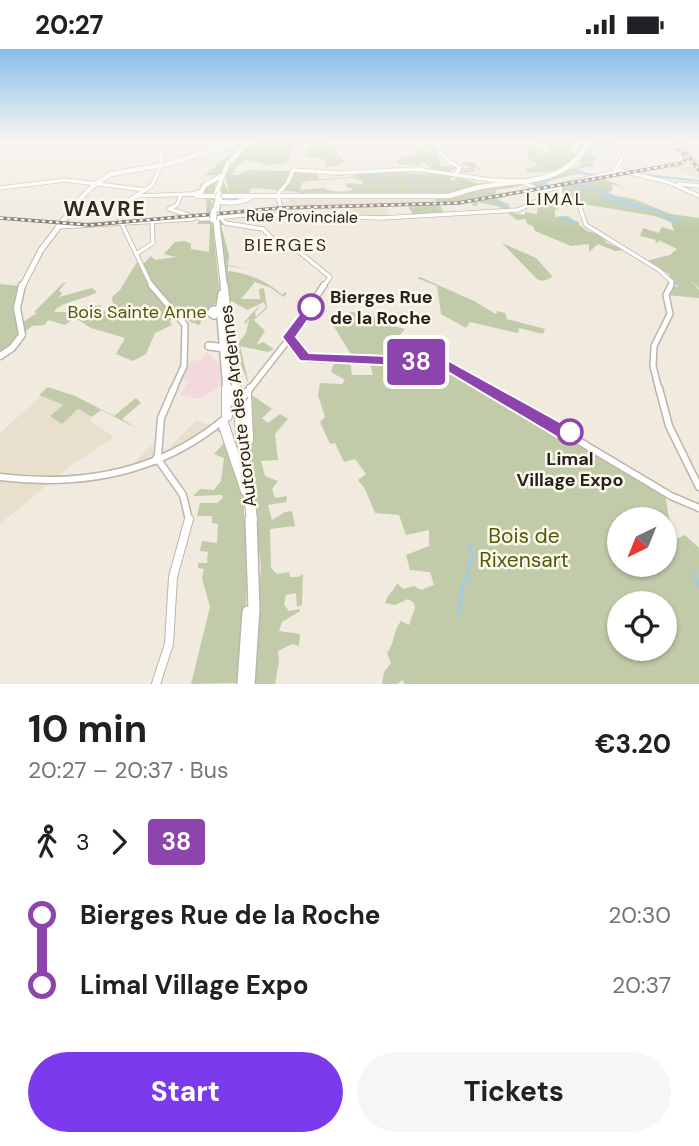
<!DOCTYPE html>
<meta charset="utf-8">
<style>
body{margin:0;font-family:"DM Sans",sans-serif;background:#f6f6f6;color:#202124;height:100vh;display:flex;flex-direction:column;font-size:26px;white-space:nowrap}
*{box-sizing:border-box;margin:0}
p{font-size:23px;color:#757577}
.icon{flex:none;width:38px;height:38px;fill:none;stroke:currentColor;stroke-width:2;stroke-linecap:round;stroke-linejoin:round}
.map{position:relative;height:635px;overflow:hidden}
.panel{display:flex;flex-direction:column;background:#fff;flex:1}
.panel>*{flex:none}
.badge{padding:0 14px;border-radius:5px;font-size:24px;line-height:46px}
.needle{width:46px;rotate:223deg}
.tools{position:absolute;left:607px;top:458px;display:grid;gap:14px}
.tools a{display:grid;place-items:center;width:70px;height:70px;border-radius:50%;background:#fff;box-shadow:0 2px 5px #0004;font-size:35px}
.map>.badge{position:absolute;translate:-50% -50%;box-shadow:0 0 0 4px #fff}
.legs{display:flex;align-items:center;gap:10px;height:77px;padding:0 28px;font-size:23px}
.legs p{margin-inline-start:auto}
.overview{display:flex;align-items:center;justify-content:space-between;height:119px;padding:0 28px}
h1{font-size:38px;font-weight:700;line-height:52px}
.action{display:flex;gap:14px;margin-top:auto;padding:14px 28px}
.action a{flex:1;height:80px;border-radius:42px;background:#7c3aed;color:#fff;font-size:28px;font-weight:700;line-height:80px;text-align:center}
.action a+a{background:#f6f6f6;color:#202124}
ul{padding:0 28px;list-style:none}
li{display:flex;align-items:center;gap:24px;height:70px;font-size:26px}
li i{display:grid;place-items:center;width:10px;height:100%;margin:0 9px;background:currentColor}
li i::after{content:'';width:18px;height:18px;margin:-9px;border:5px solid;border-radius:50%;background:#fff}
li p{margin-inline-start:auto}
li:first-child i{background:linear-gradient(#0000 50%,currentColor 0)}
li:last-child i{background:linear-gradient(currentColor 50%,#0000 0)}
.status{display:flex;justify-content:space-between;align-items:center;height:49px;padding:0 35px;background:#fff;direction:ltr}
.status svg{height:19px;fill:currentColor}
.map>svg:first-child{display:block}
.built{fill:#e9dfcd}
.education{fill:#f4d9dc}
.green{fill:#c1cba9;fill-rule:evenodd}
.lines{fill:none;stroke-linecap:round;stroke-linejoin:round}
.stream-far1{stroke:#9bcbed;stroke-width:2}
.stream{stroke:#9bcbed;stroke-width:2.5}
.canal{stroke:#9bcbed;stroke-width:2}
.river{stroke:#9bcbed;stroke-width:2.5}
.secondary-far3-casing{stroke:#bbb5ab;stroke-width:5}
.secondary-far2-casing{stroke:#bbb5ab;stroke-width:8}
.secondary-far1-casing{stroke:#bbb5ab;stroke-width:9}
.secondary-casing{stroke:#bbb5ab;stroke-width:10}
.primary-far2-casing{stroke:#bbb5ab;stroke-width:6}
.primary-far1-casing{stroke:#bbb5ab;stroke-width:7}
.primary-casing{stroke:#bbb5ab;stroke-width:9}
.highway-far4-casing{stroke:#bbb5ab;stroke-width:6}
.highway-far3-casing{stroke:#bbb5ab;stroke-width:8}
.highway-far2-casing{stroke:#bbb5ab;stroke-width:10}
.highway-far1-casing{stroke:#bbb5ab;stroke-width:12}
.highway-casing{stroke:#bbb5ab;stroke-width:14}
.secondary-far3{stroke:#fff;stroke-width:3.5}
.secondary-far2{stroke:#fff;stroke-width:5}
.secondary-far1{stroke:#fff;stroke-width:6}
.secondary{stroke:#fff;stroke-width:8}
.primary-far2{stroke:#fff;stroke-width:4.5}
.primary-far1{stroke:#fff;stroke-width:5}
.primary{stroke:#fff;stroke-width:6}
.highway-far4{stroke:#fff;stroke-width:4.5}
.highway-far3{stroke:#fff;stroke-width:6}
.highway-far2{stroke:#fff;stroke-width:7}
.highway-far1{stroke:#fff;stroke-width:10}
.highway{stroke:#fff;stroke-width:11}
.rail-casing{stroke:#7a766f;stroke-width:3.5}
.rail{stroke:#fef8ec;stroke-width:2;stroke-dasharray:3.5;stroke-linecap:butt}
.secondary-bridge-casing{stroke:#bbb5ab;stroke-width:9;stroke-linecap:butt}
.highway-bridge-far1-casing{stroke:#bbb5ab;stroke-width:6;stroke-linecap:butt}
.highway-bridge-casing{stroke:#bbb5ab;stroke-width:8;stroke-linecap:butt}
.secondary-bridge{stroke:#fff;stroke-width:6}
.highway-bridge-far1{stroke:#fff;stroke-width:4.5}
.highway-bridge{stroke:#fff;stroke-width:6}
.line-1{fill:#8e44ad;stroke:#fff;stroke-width:2}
.stop-1-dot{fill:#fff;stroke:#8e44ad;stroke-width:3.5}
.labels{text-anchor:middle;stroke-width:5;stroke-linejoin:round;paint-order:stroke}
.far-street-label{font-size:16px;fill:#24221e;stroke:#fef8ec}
.far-quarter-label{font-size:18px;letter-spacing:2px;fill:#2f2a22;stroke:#fef8ec}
.stop-label{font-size:18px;font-weight:bold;fill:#24221e;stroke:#fef8ec;text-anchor:start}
.park-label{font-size:18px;fill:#4c5a0a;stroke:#fef8ec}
.street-label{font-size:18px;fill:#24221e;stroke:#fef8ec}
.far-district-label{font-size:21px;font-weight:bold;letter-spacing:2px;fill:#2f2a22;stroke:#fef8ec}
.near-park-label{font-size:21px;fill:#4c5a0a;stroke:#fef8ec}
</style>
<div class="status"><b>20:27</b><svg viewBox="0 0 49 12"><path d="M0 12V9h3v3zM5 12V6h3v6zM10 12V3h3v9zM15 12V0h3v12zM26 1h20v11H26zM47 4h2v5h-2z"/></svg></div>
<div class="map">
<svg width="699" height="635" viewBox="0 0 699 635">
<rect width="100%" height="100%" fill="#f0eadf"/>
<g class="built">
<polygon points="670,91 688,91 692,94 699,112 699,130 668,116 681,112 684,108 675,100"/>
<polygon points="436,148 436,155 358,157 388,157 388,168 355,167 355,164 351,164 352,157 281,159 279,154 289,153 290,149"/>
<polygon points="41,347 63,356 50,367 62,375 78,360 92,368 89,371 114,388 70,417 0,475 0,384"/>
<polygon points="196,372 213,377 179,400 131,417 152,396 157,395 167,401"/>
</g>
<polygon class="education" points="206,303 222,317 223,336 199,350 181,346 188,331 179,331 185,313 201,311"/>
<g class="green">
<path d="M245,91H249L228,113L216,132L218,131L215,135V145H220L223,132L229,144L225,126L239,107L257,91H332L328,93L344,112L339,117L326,118L324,110L306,108L308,95L296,96L286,114L263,117V114L245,111L236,118L232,126H239L246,121L344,124V127H336L335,124H318V130L354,128V123L406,121V124L455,126L449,131L457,133L454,131L459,128L477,134H493L494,131L498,134L516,133L481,136L453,145L432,147L280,145H297L298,143L256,139L250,140L249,144H277L205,145L214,147V152L209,150L213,155L212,164L206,163L207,150L205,153V150L183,145L199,142L201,138L195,139L200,138L202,133L203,135L218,126H205L234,102L223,101H228L226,98L233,100L240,94L238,93ZM354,129L364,133L361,135L347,134L346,138L354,140C347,144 331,143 323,139L324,136L322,139L300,141L302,134L308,132Z"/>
<polygon points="530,91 576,91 570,92 574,98 569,103 574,106 583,92 589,92 572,116 557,122 527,124 525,120 538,117 526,107 528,102 523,96 542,101 538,104 542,106 548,104 549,99 540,99 548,96 526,93"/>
<path d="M593,91L591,98L600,91H610L609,95L614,98L596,99L590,105L597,112L592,113L594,117L577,120L578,121L597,127L585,123L547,132L544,134L548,137L520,136L517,138L495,141L497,143L495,145L539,140L497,150L510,156L506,158L513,161L511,164L525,166V163L537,165L538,156L555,154L558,161L555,160V168L568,167L587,182L600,186L607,194L625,201L615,202L598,195L589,203V195L571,197L535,182L533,177L527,175L526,170L517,171L500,158L478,153L477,157H473L472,153L439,155L444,164L413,166L408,157L436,156V148C484,137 534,137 579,117L581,114L579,113Z"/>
<polygon points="435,99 439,101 435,102 440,104 437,105 441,117 455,118 445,112 462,116 460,118 465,121 464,119 472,118 463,116 462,113 473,113 477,118 489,120 480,119 479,122 478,119 473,119 476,122 459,126 464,126 466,124 452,120 450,123 456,125 434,121 423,113 415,120 415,116 397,115 398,110 404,109 396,108 413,107 417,101 432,103 434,101 431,101"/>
<polygon points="609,127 604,130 626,139 612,135 613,140 607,145 634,150 671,165 699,169 699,239 691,232 699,241 699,249 667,246 672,238 679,237 673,235 669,225 645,212 670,206 677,200 658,191 659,194 655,193 656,191 640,187 643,179 659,184 662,178 674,182 671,173 655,167 559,151 561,137"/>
<path d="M219,169L224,175L221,177L229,206L228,216L248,220L228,217V222C247,224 268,232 282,246L285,243L287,245L283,248L271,239L255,233L241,250H260L259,240L264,239L267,259L254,271L265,282L256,296L263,293L274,300L268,303L240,297L249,336L238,308L237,296L246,284L249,271L255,269L248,271L246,275L244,273L260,256L255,264L256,268L266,258L264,253L247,261L230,251L218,178Z"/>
<path d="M212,170L220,247L199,276L178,268L169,272L172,276L155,284L146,305L133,312L116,305L125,289L91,279L75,269L65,276L48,271L45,276L32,277L25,283L23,273L37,264L34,263L63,234L66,233L59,242L62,244L59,248L92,239L97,243C84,251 61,252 54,263H73L74,259L102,256L98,261L108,263L113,257L112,248L120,241L137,213L159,249L142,216L151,207L155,211L176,208L164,205L175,193L185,192L191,195V200L209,203L210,175H197L200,171Z"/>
<polygon points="502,194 536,209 553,228 543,232 537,230"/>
<polygon points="420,228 474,252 494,264 497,265 496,262 505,264 507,270 545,280 543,285 519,279 518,284 470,273 466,279 441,265 437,237 417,229"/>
<polygon points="0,235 19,237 19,289 0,306"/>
<path d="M350,263L372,265L378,273L405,280L393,294L398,314H429L430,321L460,323L665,445L673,492L685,486L699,499V635H404L403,631L397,635H382L384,623L391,614L387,604C395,594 393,582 401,572L409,576L415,559L414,554L408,550L395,556L385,554C388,544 394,542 397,534L403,540L414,537L421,541L434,536L430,523L410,521L406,506L429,497V481L406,486L399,466L375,464L365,440L358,431L366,425L355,410L344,413L335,394L330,395L320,373L325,368L318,346L320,334L342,335L345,331L331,323L334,314L350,313L352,326H373L370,315H357L333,276V272ZM620,471H665V516H620ZM620,555H665V600H620Z"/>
<polygon points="48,338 75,347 114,367 136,349 141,354 122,370 136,379 101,361 92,368 78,360 62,375 50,367 63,356 39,346"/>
<polygon points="249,344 272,360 262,369 268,374 280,365 288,370 275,385 278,411 261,412 265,427 278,432 272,440 275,449 287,447 286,453 268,456 272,471 285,463 292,462 295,477 270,480 271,519 277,525 289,523 290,528 298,528 303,525 302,556 297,558 296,544 286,546 284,556 289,562 300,560 300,562 282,573 279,582 300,585 299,597 292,595 278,602 279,613 275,635 253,635 261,518 241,355"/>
<polygon points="222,377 241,434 244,461 247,534 241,634 191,635 210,558 202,529 204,520 198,519 198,514 207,514 208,503 200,502 202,492 217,494 218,475 212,474 212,467 197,467 200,454 217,454 223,449 222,446 193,447 200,440 214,441 221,432 224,409 214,405 226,392 222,384 217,383"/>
</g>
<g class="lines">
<g class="stream-far1">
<polyline points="569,100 575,110"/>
<polygon points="367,122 384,122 385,127 367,126"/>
<polyline points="579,124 594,126"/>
<polyline points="648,126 698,132"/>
<polyline points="233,128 247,125 250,127"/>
<polyline points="603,128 623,124"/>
<polyline points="588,137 636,156"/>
<polyline points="571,138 587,137 582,133"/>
<polyline points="491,151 509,159"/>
<polyline points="603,151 657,161 669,169 681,172"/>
<polyline points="560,168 578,174"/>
</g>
<g class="stream">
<polyline points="693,524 699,538"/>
<polyline points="458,567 464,531 468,532 469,514 473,511 470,493"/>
</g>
<polyline class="canal" points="414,130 409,132 414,131"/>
<g class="river">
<polyline points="584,110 594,101 591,98 613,97 603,93 609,94 609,91"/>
<polyline points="532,137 548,137 543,133 549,131"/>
</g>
<g class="secondary-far3-casing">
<g id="secondary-far3">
<polyline points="431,91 449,113 460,118 455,126"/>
<polyline points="693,94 697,91"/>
<polyline points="618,121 668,133 699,147"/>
<polyline points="524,134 542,142 560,138"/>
<polyline points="678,135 699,137"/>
<polyline points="0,139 65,131 146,141"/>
<polyline points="278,145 288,133 293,121 337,124 416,120 491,131 519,132"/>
<polyline points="136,147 192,145"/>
<polyline points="278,147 282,165"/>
<polyline points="555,152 561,149 560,136 615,123 625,103 641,93"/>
<polyline points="169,160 202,170 257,165 382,169 518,161 539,151 579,156 586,176 659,221 672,233 670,238"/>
<polyline points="169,160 177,156 181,146"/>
<polyline points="121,161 125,154 152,136 160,119 161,106 170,91"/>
<polyline points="121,162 120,171 152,238"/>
<polyline points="220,168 225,174 263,180 278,195 297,201 330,228 323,238"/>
<polyline points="57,178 193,170"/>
<polyline points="136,205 153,194 152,172"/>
</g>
</g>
<g class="secondary-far2-casing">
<g id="secondary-far2">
<polyline points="151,236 185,276 184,317 173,341"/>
<polyline points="288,290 324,236"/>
<polyline points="289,290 302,307 309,310 439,313 454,318"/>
<polyline points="452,317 493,341"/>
<polyline points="249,341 289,290"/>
<polyline points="659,341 653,317 654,297 670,265 666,246 671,236"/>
</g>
</g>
<g class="secondary-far1-casing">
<g id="secondary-far1">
<polyline points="490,339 671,447 699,459"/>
<polyline points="659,339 669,377 699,438"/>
<polyline points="246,345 250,339"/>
<polyline points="155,412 158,406 161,369 174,339"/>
<polyline points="159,412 183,446 189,471"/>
<path d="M0,428C81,438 158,424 222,372"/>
</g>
</g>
<g class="secondary-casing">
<polyline id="secondary" points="156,635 169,595 173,528 189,470"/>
</g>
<g class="primary-far2-casing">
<polyline id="primary-far2" points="74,156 94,136 111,125 168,115 244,91"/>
</g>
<g class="primary-far1-casing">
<polyline id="primary-far1" points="22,238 41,201 76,155"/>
</g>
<g class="primary-casing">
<polyline id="primary" points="0,307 12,299 22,286 17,259 22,236"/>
</g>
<g class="highway-far4-casing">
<g id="highway-far4">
<polyline points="216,144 228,114 251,91"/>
<polyline points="194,145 201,143 205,136 221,127"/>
<path d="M197,147H449C460,144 470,140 481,138C528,129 563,138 591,91"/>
<path d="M217,156L218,148L221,153C231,154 241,154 250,149L248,147"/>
</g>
</g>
<g class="highway-far3-casing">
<g id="highway-far3">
<polyline points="216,162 217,155"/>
<polyline points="216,170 224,238"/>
</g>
</g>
<g class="highway-far2-casing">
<g id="highway-far2">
<polyline points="224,236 236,341"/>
<polyline points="222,245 220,257 227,341"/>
<polyline points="214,266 211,264 213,261 220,262"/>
<polyline points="209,297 225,299"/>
</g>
</g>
<g class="highway-far1-casing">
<g id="highway-far1">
<polyline points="227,339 227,367"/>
<polyline points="236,339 252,471"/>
<polyline points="246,345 248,391"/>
<polyline points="223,374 246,442"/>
</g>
</g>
<g class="highway-casing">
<g id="highway">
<polyline points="243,635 248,563"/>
<polyline points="249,635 254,560 251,470"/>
</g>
</g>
<use href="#secondary-far3" class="secondary-far3"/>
<use href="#secondary-far2" class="secondary-far2"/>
<use href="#secondary-far1" class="secondary-far1"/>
<use href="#secondary" class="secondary"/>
<use href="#primary-far2" class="primary-far2"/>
<use href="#primary-far1" class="primary-far1"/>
<use href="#primary" class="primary"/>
<use href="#highway-far4" class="highway-far4"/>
<use href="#highway-far3" class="highway-far3"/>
<use href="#highway-far2" class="highway-far2"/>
<use href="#highway-far1" class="highway-far1"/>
<use href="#highway" class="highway"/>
<g class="rail-casing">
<g id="rail">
<polyline points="683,100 699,121"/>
<polyline points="0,169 90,176 280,159 458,154 683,114 686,109 676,98 674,91"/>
</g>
</g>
<use href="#rail" class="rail"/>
<g class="secondary-bridge-casing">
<polyline id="secondary-bridge" points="232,363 245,346"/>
</g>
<g class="highway-bridge-far1-casing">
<polyline id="highway-bridge-far1" points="218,148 219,144"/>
</g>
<g class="highway-bridge-casing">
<polyline id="highway-bridge" points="213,170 214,162"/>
</g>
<use href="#secondary-bridge" class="secondary-bridge"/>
<use href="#highway-bridge-far1" class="highway-bridge-far1"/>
<use href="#highway-bridge" class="highway-bridge"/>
</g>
<linearGradient id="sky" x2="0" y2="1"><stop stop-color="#89bdea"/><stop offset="0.51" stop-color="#f8f6f1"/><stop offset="1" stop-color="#f8f6f1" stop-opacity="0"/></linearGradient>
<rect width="699" height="180" fill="url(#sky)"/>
<polygon class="line-1" points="311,254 317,258 296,288 309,304 444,309 567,377 576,378 578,383 573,391 562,391 441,319 300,312 282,288 307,255"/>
<g class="stop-1-dot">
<circle cx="311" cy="258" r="12"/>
<circle cx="570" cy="383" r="12"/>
</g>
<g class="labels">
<g class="far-street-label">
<text transform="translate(302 167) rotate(1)" y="6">Rue Provinciale</text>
</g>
<g class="far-quarter-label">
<text x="556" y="156">LIMAL</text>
<text x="286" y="202">BIERGES</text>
</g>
<g class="stop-label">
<text x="330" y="254">Bierges Rue<tspan x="330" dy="21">de la Roche</tspan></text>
<text x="570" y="416" text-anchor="middle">Limal<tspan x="570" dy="21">Village Expo</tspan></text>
</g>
<g class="park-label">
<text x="137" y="269">Bois Sainte Anne</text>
</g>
<g class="street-label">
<text transform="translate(238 357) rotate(-97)" y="6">Autoroute des Ardennes</text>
</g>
<g class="far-district-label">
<text x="105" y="167">WAVRE</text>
</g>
<g class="near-park-label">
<text x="524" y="494">Bois de<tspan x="524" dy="24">Rixensart</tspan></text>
</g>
</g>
</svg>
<div class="tools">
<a><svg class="needle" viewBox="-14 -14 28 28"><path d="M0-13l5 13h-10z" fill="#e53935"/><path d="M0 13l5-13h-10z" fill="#757577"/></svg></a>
<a><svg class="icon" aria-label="locate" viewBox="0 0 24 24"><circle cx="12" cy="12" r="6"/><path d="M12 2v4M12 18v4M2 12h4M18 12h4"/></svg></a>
</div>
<b class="badge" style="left:416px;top:313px;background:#8e44ad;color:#fff">38</b>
</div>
<section class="panel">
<div class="overview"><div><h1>10 min</h1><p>20:27 – 20:37 · Bus</p></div><b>€3.20</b></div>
<div class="legs"><svg class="icon" aria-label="walk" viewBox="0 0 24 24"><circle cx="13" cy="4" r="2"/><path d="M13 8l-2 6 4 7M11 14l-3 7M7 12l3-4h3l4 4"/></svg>3<svg class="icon" aria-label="forward" viewBox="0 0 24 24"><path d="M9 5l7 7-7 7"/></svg><b class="badge" style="background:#8e44ad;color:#fff">38</b></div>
<ul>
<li><i style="color:#8e44ad"></i><b>Bierges Rue de la Roche</b><p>20:30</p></li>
<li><i style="color:#8e44ad"></i><b>Limal Village Expo</b><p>20:37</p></li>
</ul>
<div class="action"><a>Start</a><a>Tickets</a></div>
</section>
